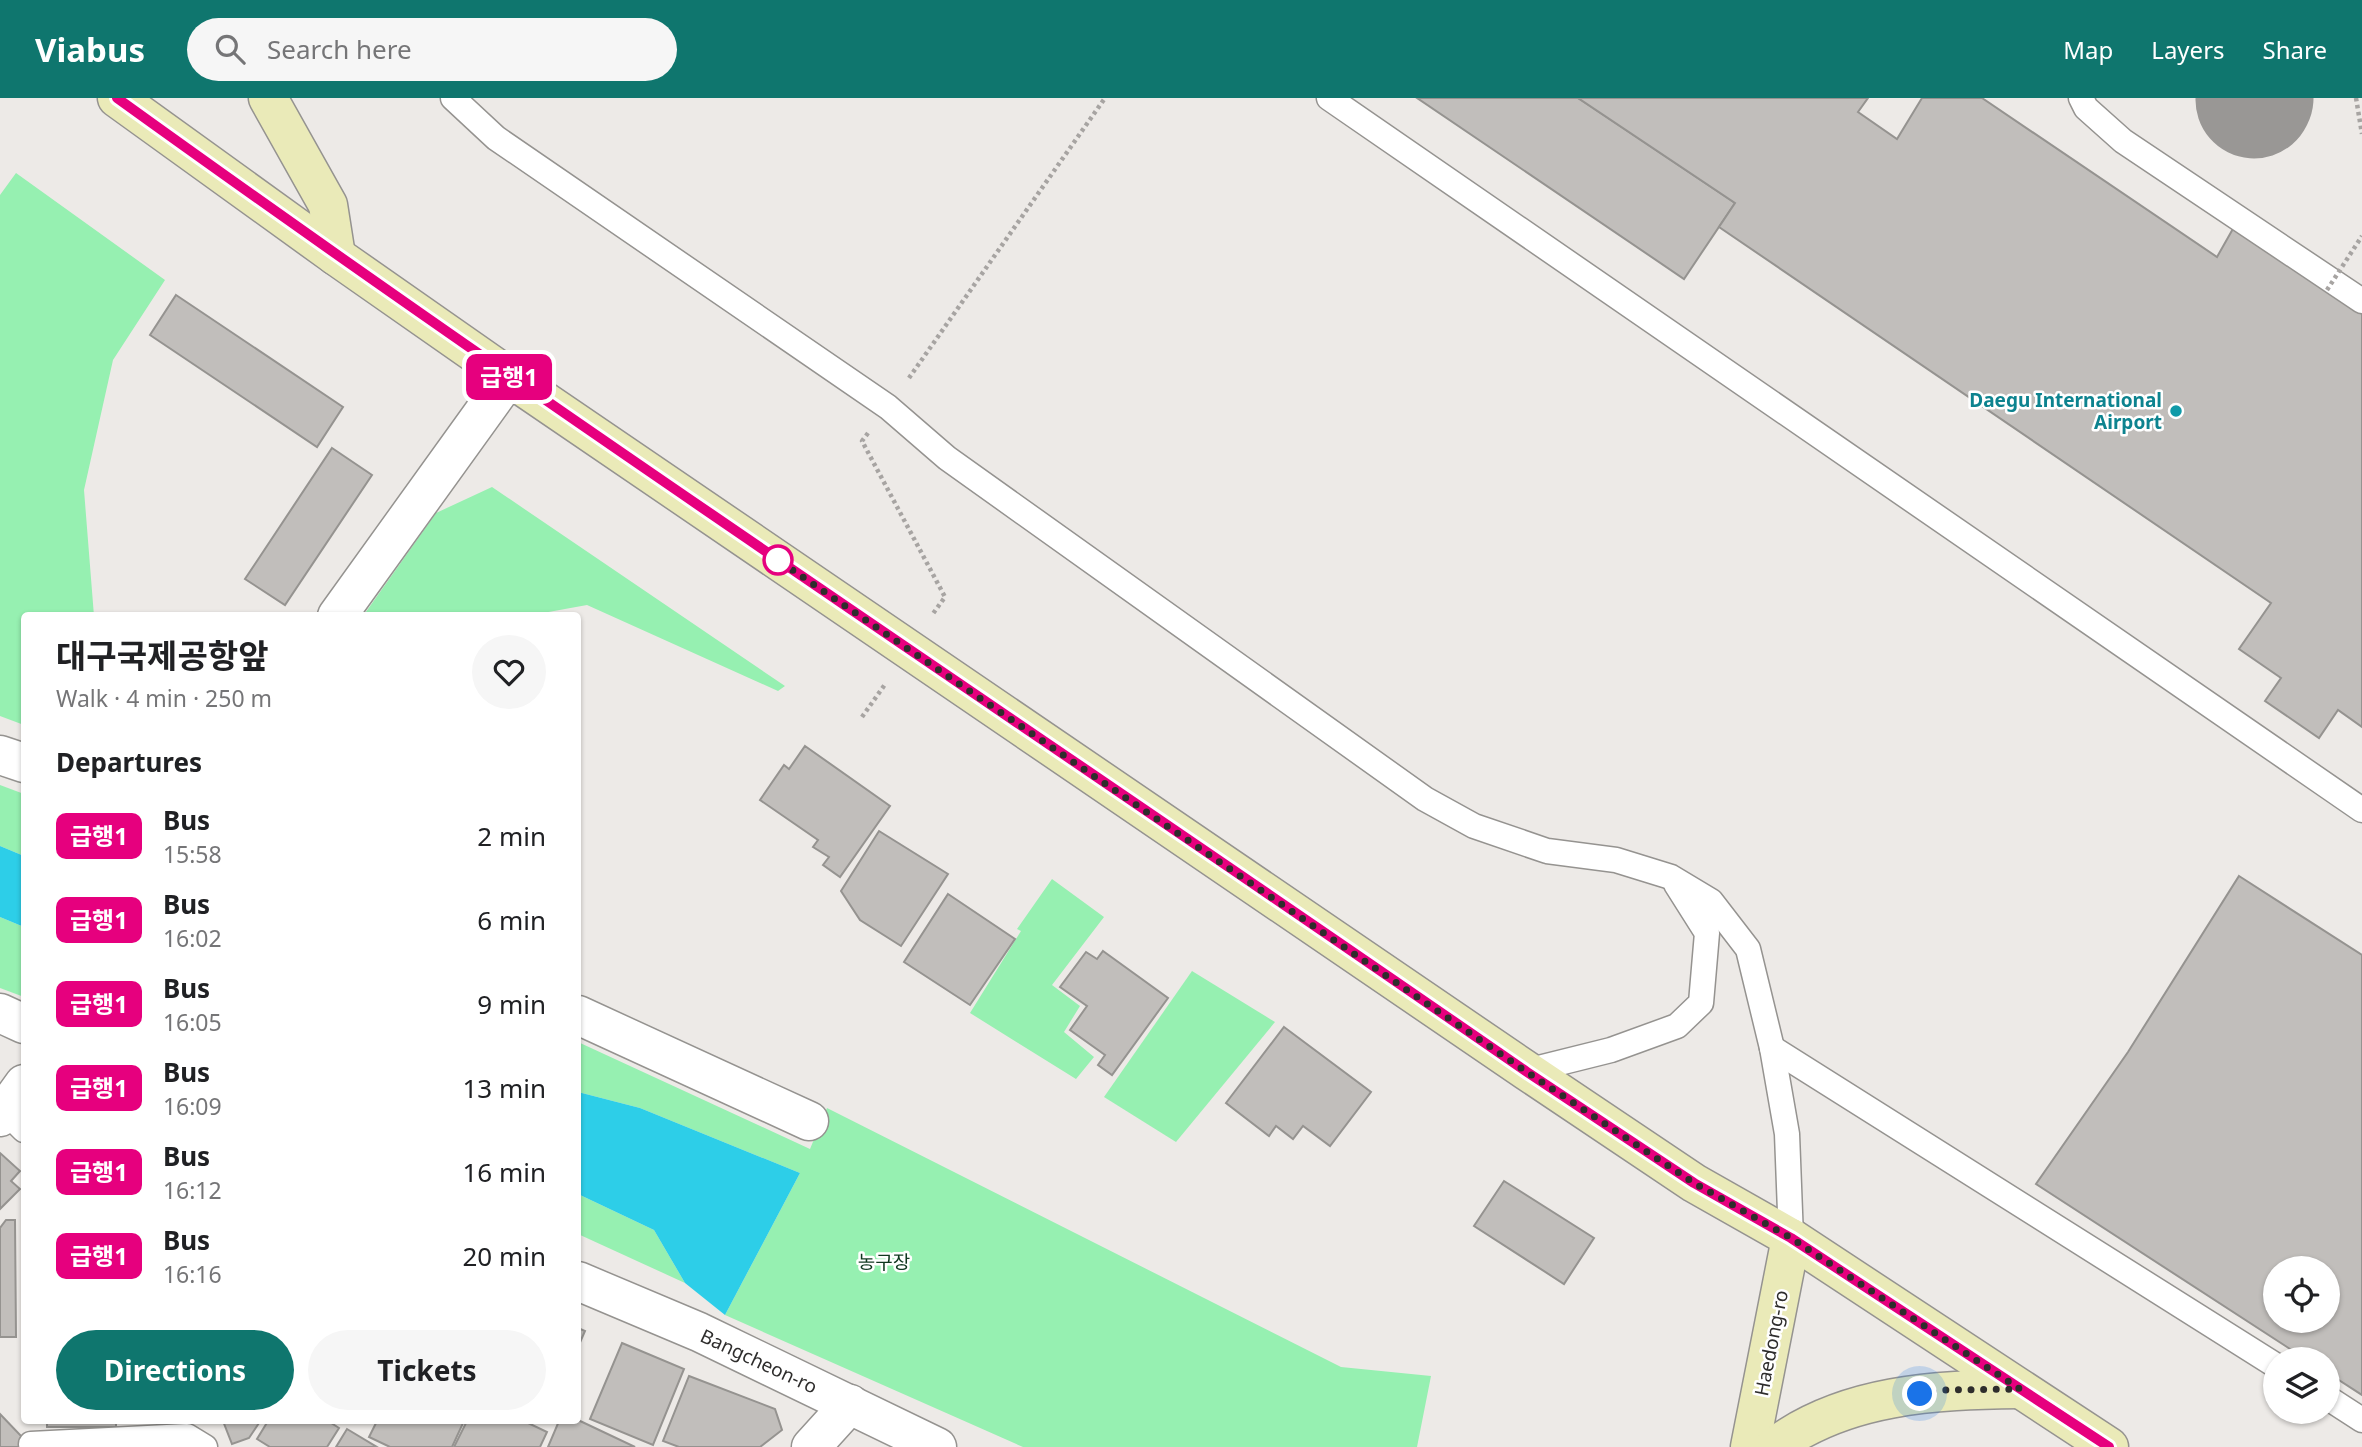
<!DOCTYPE html>
<meta charset="utf-8">
<style>
body{margin:0;font-family:"Noto Sans","Noto Sans KR",sans-serif;background:#f6f6f6;color:#202124;height:100vh;display:flex;flex-direction:column;font-size:26px;white-space:nowrap}
*{box-sizing:border-box;margin:0}
p{font-size:23px;color:#757577}
.icon{flex:none;width:38px;height:38px;fill:none;stroke:currentColor;stroke-width:2;stroke-linecap:round;stroke-linejoin:round}
.map{position:relative;flex:1;overflow:hidden}
.drawer{position:absolute;left:21px;top:514px;width:560px;height:812px;display:flex;flex-direction:column;background:#fff;border-radius:7px;box-shadow:0 2px 5px #0004}
.drawer>*{flex:none}
.badge{padding:0 14px;border-radius:10px;font-size:24px;line-height:46px}
.fabs{position:absolute;left:2263px;top:1158px;display:grid;gap:14px}
.fabs a{display:grid;place-items:center;width:77px;height:77px;border-radius:50%;background:#fff;box-shadow:0 2px 5px #0004;font-size:35px}
.you{position:absolute;width:35px;height:35px;margin:-18px;border:5px solid #fff;border-radius:50%;background:#1a73e8;box-shadow:0 0 0 10px #1a73e833}
.map>.badge{position:absolute;translate:-50% -50%;box-shadow:0 0 0 4px #fff}
h2{padding:0 35px;font-size:26px;line-height:63px}
.round{display:grid;place-items:center;flex:none;width:74px;height:74px;border-radius:37px;background:#f6f6f6}
.summary{display:flex;align-items:center;justify-content:space-between;height:119px;padding:0 35px}
h1{font-size:33px;font-weight:700;line-height:52px}
.button{display:flex;gap:14px;margin-top:auto;padding:14px 35px}
.button a{flex:1;height:80px;border-radius:42px;background:#0f766e;color:#fff;font-size:28px;font-weight:700;line-height:80px;text-align:center}
.button a+a{background:#f6f6f6;color:#202124}
ul{padding:0;list-style:none}
li{display:flex;align-items:center;gap:21px;height:84px;padding:0 35px}
li div{flex:1}
li b{display:block;font-size:26px}
li em{font-style:normal}
li .badge{min-width:77px;font-weight:700;text-align:center}
header{display:flex;align-items:center;gap:42px;box-sizing:border-box;height:98px;padding:0 35px;background:#0f766e;color:#fff}
header strong{font-size:33px}
nav{display:flex;gap:38px;margin-inline-start:auto;font-size:24px}
.search{width:490px;height:63px;background:#f6f6f6;display:flex;align-items:center;gap:18px;box-sizing:border-box;padding:0 24px;border-radius:38px;color:#757577;font-size:26px}
.map>svg:first-child{display:block}
.green{fill:#96f0b1}
.water{fill:#2dcee8}
.lines{fill:none;stroke-linecap:round;stroke-linejoin:round}
.taxiway{stroke:#999795;stroke-width:117}
.building{fill:#c1bebb;stroke:#959390;stroke-width:2;fill-rule:evenodd}
.lane-casing{stroke:#959390;stroke-width:27}
.street-casing{stroke:#959390;stroke-width:41}
.secondary-casing{stroke:#959390;stroke-width:41}
.path{stroke:#a7a4a2;stroke-width:4.5;stroke-dasharray:3.5 3.5;stroke-linecap:butt}
.lane{stroke:#fff;stroke-width:24}
.street{stroke:#fff;stroke-width:38}
.secondary{stroke:#eaeab8;stroke-width:38}
.path-bridge{stroke:#a7a4a2;stroke-width:4.5;stroke-dasharray:3.5 3.5;stroke-linecap:butt}
.line-casing{stroke:#fff;stroke-width:16}
.line{stroke:#e6007e;stroke-width:10}
.walk{stroke:#2e2d2c;stroke-width:7;stroke-dasharray:0 12.6}
.culture-dot{fill:#0f9aa8;stroke:#fff;stroke-width:2.5}
.stop-dot{fill:#fff;stroke:#e6007e;stroke-width:3.5}
.labels{text-anchor:middle;stroke-width:5;stroke-linejoin:round;paint-order:stroke}
.culture-label{font-size:19px;font-weight:bold;fill:#0d838f;stroke:#fff;text-anchor:end}
.park-label{font-size:19px;fill:#0f371e;stroke:#fff}
.street-label{font-size:19px;fill:#2e2d2c;stroke:#fff}
</style>
<header>
<strong>Viabus</strong>
<div class="search"><svg class="icon" aria-label="search" viewBox="0 0 24 24"><circle cx="10" cy="10" r="6"/><path d="M15 15l6 6"/></svg>Search here</div>
<nav><a>Map</a><a>Layers</a><a>Share</a></nav>
</header>
<div class="map">
<svg width="2362" height="1349" viewBox="0 0 2362 1349">
<rect width="100%" height="100%" fill="#edeae7"/>
<g class="green">
<polygon points="16,75 165,182 113,262 84,392 94,518 24,518 24,627 0,618 0,97"/>
<polygon points="492,389 785,588 778,593 587,507 543,515 539,518 363,518 436,415"/>
<polygon points="0,687 24,696 24,758 0,748"/>
<polygon points="1052,781 1104,819 1052,887 1080,908 1064,934 1094,959 1076,981 970,915 1021,833 1017,831"/>
<polygon points="0,819 24,829 24,899 0,890"/>
<polygon points="1192,873 1275,924 1176,1044 1104,999"/>
<polygon points="578,944 810,1051 827,1010 1341,1269 1431,1278 1417,1349 1023,1349 725,1217 800,1075 640,1010 578,994"/>
<polygon points="578,1096 654,1132 685,1185 578,1136"/>
</g>
<g class="water">
<polygon points="0,748 24,758 24,829 0,819"/>
<polygon points="578,994 640,1010 800,1075 725,1217 685,1185 654,1132 578,1096"/>
</g>
<g class="lines">
<polyline class="taxiway" points="2254,2 2255,0"/>
</g>
<g class="building">
<polygon points="1417,0 1578,0 1735,105 1684,181"/>
<polygon points="1578,0 1868,0 1858,14 1897,41 1922,0 1982,0 2217,159 2234,129 2362,216 2362,629 2338,612 2319,640 2265,603 2281,580 2239,551 2271,505 1719,129 1735,105"/>
<polygon points="176,197 343,309 317,349 150,237"/>
<polygon points="332,350 372,377 285,507 245,481"/>
<polygon points="805,648 890,708 840,779 823,767 829,759 813,749 818,742 760,702 784,667 789,671"/>
<polygon points="879,733 948,776 901,848 860,822 841,793"/>
<path d="M2239,778L2362,857V1297L2328,1275V1262H2307L2036,1086L2128,954ZM2275,1171H2328V1223H2275Z"/>
<polygon points="948,796 1015,841 970,907 904,864"/>
<polygon points="1103,853 1168,900 1112,977 1098,967 1105,957 1070,932 1087,908 1060,889 1086,854 1097,861"/>
<polygon points="1284,929 1371,994 1330,1048 1303,1028 1293,1041 1276,1028 1269,1038 1226,1005"/>
<polygon points="0,1055 20,1073 11,1083 20,1091 0,1111"/>
<polygon points="1504,1083 1594,1140 1564,1186 1474,1128"/>
<polygon points="6,1122 15,1122 16,1239 0,1239 0,1130"/>
<polygon points="578,1230 585,1233 578,1249"/>
<polygon points="622,1245 684,1271 653,1347 590,1321"/>
<polygon points="689,1278 775,1311 782,1332 760,1349 679,1349 663,1343"/>
<polygon points="0,1316 24,1341 23,1349 0,1349"/>
<polygon points="578,1322 635,1349 548,1349 559,1323"/>
<rect x="47" y="1323" width="69" height="6"/>
<rect x="131" y="1323" width="56" height="2"/>
<polygon points="223,1323 259,1323 259,1325 249,1340 232,1346"/>
<polygon points="268,1323 328,1323 339,1330 327,1349 270,1349 257,1341"/>
<polygon points="377,1323 464,1323 452,1349 390,1349 369,1339"/>
<polygon points="467,1323 524,1323 547,1334 540,1349 454,1349"/>
<polygon points="347,1331 377,1349 336,1349"/>
</g>
<g class="lines">
<g class="lane-casing">
<g id="lane">
<polyline points="453,0 496,40 888,309 947,360 1425,701 1474,728 1547,753 1616,762 1671,779 1711,803 1748,851 1772,950 1787,1036 1791,1140"/>
<polyline points="1329,0 2362,712"/>
<polyline points="2081,0 2086,10 2123,43 2362,203"/>
<polyline points="1772,950 2275,1267"/>
<polyline points="1527,973 1611,952 1677,928 1701,905 1707,835 1676,786"/>
<polyline points="5,1013 24,1032"/>
<polyline points="2328,1300 2362,1322"/>
<polyline points="31,1346 187,1338 205,1349"/>
</g>
</g>
<g class="street-casing">
<g id="street">
<polyline points="337,518 509,279"/>
<polyline points="0,657 24,665"/>
<polyline points="0,915 24,926"/>
<polyline points="578,917 809,1023"/>
<polyline points="0,1019 24,986"/>
<polyline points="578,1183 699,1234 937,1349"/>
<polyline points="811,1349 850,1306"/>
</g>
</g>
<g class="secondary-casing">
<g id="secondary">
<polyline points="117,0 336,158 509,279 1527,973 1694,1085 1791,1140 2109,1349"/>
<polyline points="268,0 328,107 336,158"/>
<polyline points="1750,1349 1791,1140"/>
<path d="M1774,1349C1845,1296 1935,1292 2020,1291"/>
</g>
</g>
<g class="path">
<polyline points="2356,0 2362,36"/>
<polyline points="909,280 1105,0"/>
<polyline points="868,335 862,343 945,499 932,517"/>
<polyline points="862,619 886,585"/>
</g>
<use href="#lane" class="lane"/>
<use href="#street" class="street"/>
<use href="#secondary" class="secondary"/>
<polyline class="path-bridge" points="2327,192 2362,138"/>
</g>
<g class="lines">
<g class="line-casing">
<path id="line" d="M117,0C580,334 1057,648 1527,974L1694,1085L1791,1140L2109,1349"/>
</g>
<use href="#line" class="line"/>
<polyline class="walk" points="778,462 775,460 1527,974 1694,1085 1791,1140 2020,1291 1943,1292 1920,1296"/>
</g>
<circle class="culture-dot" cx="2176" cy="313" r="7"/>
<circle class="stop-dot" cx="778" cy="462" r="14"/>
<g class="labels">
<g class="culture-label">
<text x="2162" y="309">Daegu International<tspan x="2162" dy="22">Airport</tspan></text>
</g>
<g class="park-label">
<text x="884" y="1171">농구장</text>
</g>
<g class="street-label">
<text transform="translate(1771 1245) rotate(-79)" y="7">Haedong-ro</text>
<text transform="translate(759 1263) rotate(25)" y="7">Bangcheon-ro</text>
</g>
</g>
</svg>
<div class="fabs">
<a><svg class="icon" aria-label="locate" viewBox="0 0 24 24"><circle cx="12" cy="12" r="6"/><path d="M12 2v4M12 18v4M2 12h4M18 12h4"/></svg></a>
<a><svg class="icon" aria-label="layers" viewBox="0 0 24 24"><path d="M12 4l9 5-9 5-9-5zM3 14l9 5 9-5"/></svg></a>
</div>
<div class="you" style="left:1920px;top:1296px"></div>
<b class="badge" style="left:509px;top:279px;background:#e6007e;color:#fff">급행1</b>
<section class="drawer">
<div class="summary"><div><h1>대구국제공항앞</h1><p>Walk · 4 min · 250 m</p></div><a class="round"><svg class="icon" aria-label="heart" viewBox="0 0 24 24"><path d="M12 20l-8-8c-3-5 5-10 8-4 3-6 11-1 8 4z"/></svg></a></div>
<h2>Departures</h2>
<ul>
<li><span class="badge" style="background:#e6007e;color:#fff">급행1</span><div><b>Bus</b><p>15:58</p></div><em>2 min</em></li>
<li><span class="badge" style="background:#e6007e;color:#fff">급행1</span><div><b>Bus</b><p>16:02</p></div><em>6 min</em></li>
<li><span class="badge" style="background:#e6007e;color:#fff">급행1</span><div><b>Bus</b><p>16:05</p></div><em>9 min</em></li>
<li><span class="badge" style="background:#e6007e;color:#fff">급행1</span><div><b>Bus</b><p>16:09</p></div><em>13 min</em></li>
<li><span class="badge" style="background:#e6007e;color:#fff">급행1</span><div><b>Bus</b><p>16:12</p></div><em>16 min</em></li>
<li><span class="badge" style="background:#e6007e;color:#fff">급행1</span><div><b>Bus</b><p>16:16</p></div><em>20 min</em></li>
</ul>
<div class="button"><a>Directions</a><a>Tickets</a></div>
</section>
</div>
